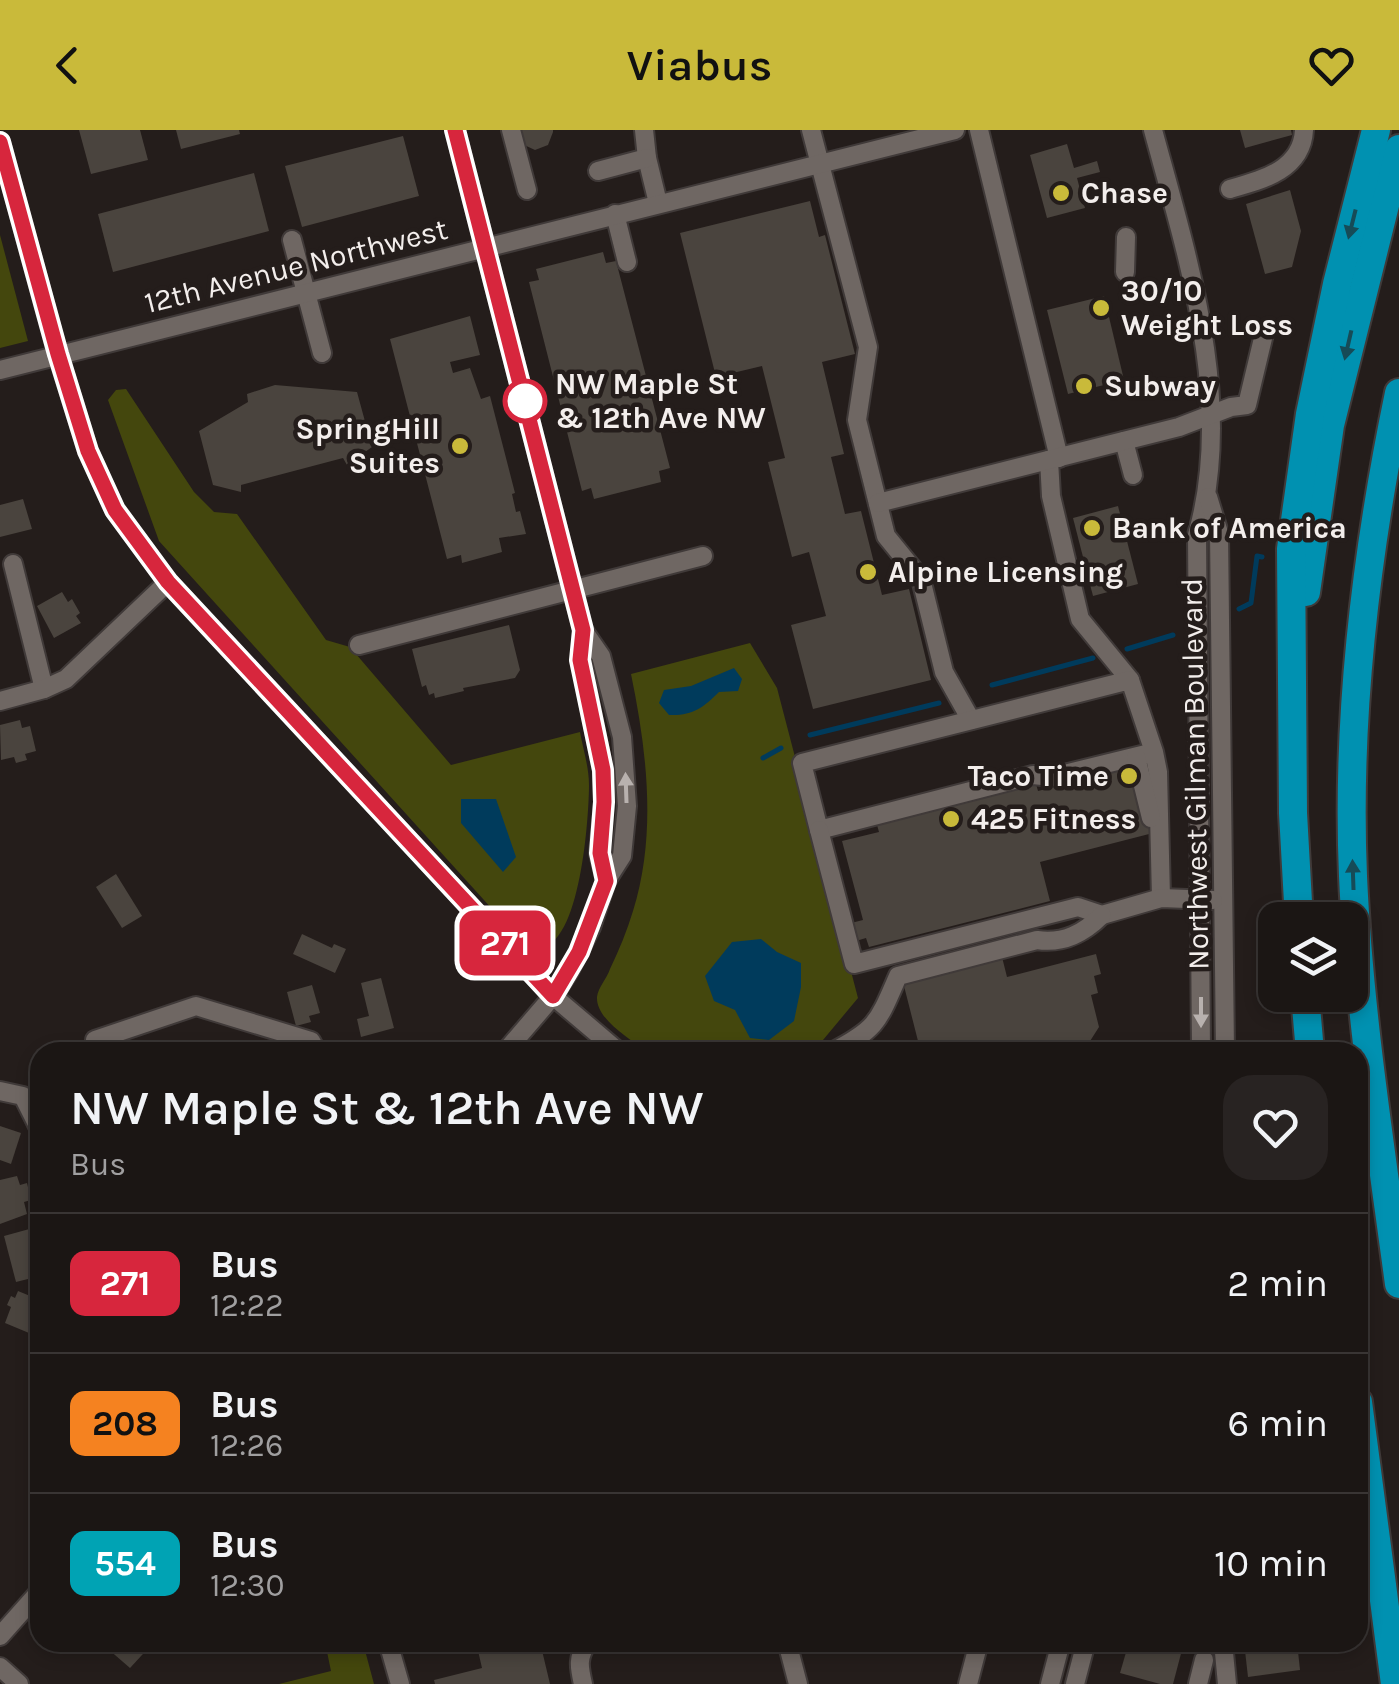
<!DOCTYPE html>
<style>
body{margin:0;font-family:Karla,sans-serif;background:#282322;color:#f1f3f6;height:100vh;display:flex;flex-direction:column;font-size:38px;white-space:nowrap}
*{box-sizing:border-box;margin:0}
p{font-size:32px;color:#a09fa0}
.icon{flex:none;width:55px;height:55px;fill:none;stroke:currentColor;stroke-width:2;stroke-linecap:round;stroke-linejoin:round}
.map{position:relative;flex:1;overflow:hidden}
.side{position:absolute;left:30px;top:912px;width:1338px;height:610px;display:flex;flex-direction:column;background:#1b1614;border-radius:30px;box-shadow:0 5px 15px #0003,0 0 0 2px #393534}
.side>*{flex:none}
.badge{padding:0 20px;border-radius:15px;font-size:35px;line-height:65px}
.buttons{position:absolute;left:1258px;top:772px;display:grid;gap:20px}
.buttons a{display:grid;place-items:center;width:110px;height:110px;border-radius:20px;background:#1b1614;box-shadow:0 5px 15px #0003,0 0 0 2px #393534;font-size:50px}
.map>.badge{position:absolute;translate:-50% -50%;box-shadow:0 0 0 5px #fff}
.round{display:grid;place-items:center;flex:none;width:105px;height:105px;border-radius:30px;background:#282322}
.summary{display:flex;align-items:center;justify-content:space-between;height:170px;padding:0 40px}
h1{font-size:48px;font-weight:600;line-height:75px}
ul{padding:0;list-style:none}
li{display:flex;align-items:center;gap:30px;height:140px;padding:0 40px;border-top:2px solid #393534}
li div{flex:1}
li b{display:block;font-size:38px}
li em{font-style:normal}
li .badge{min-width:110px;font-weight:700;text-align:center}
header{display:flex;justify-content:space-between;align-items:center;height:130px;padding:0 40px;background:#c9ba3a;color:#111;font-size:45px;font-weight:600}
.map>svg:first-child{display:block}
.green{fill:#44470d}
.water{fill:#003b5c}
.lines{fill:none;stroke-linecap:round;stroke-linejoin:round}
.stream{stroke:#003b5c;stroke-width:5}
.building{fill:#4a443e}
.minor-casing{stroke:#403a39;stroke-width:22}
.highway-casing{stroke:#403a39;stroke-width:32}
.minor{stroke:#6f6763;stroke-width:18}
.highway{stroke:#0091b1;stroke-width:28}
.oneway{fill:#164b57}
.oneway2{fill:#b8b1ae}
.line-casing{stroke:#fff;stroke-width:22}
.line{stroke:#d7263d;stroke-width:15}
.poi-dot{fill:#c9ba3a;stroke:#241d1b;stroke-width:4}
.stop-dot{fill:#fff;stroke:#d7263d;stroke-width:5}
.labels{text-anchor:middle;stroke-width:9;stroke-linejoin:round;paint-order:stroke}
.poi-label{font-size:30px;font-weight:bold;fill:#f3eeec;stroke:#241d1b;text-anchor:start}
.street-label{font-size:30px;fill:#f3eeec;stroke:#241d1b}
.stop-label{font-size:30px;font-weight:bold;fill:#f3eeec;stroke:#241d1b;text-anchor:start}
</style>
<header><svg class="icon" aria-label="back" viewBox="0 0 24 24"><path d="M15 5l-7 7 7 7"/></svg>Viabus<svg class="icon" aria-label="heart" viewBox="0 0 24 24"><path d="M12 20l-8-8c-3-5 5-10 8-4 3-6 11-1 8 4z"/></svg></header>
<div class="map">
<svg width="1399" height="1554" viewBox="0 0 1399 1554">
<rect width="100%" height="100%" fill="#241d1b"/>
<g class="green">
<polygon points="0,105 28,211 0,218"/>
<path d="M126,259L194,362L214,382L237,384L326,510L350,517L451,635L580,602C583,619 589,637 589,655C589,688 579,850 522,812L159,411L108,270L116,260Z"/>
<path d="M750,513L777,558L858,868L813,922H647C631,909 596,890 597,867C598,858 607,848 610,839C619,820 627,801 633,781C657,704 647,622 631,544Z"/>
<polygon points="325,1512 363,1513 374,1554 279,1554 331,1541"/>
</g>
<g class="water">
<path d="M734,538L742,549L738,561L719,562C703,578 692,586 669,585L659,573L664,560L691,556Z"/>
<polygon points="461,669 496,669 516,727 503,742 461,693"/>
<polygon points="761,809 777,822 801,833 801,857 794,891 769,910 750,908 735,880 714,871 705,846 732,812"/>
</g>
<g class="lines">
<g class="stream">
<polyline points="1239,479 1251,473 1257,426 1262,427"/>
<polyline points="1127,519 1173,505"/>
<polyline points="992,555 1093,528"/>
<polyline points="810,605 939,573"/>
<polyline points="763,628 781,618"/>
</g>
</g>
<g class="building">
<polygon points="79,0 140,0 148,30 91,44"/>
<polygon points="176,0 239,0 240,4 181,19"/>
<polygon points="517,0 553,0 553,2 548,15 535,20 522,14"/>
<polygon points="1240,0 1291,0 1292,5 1245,18"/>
<polygon points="403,6 419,66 302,97 285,36"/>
<polygon points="1067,14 1074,38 1097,31 1100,42 1077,48 1085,78 1047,88 1030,25"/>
<polygon points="254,43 269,101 113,142 98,84"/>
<polygon points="1290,60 1301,101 1292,137 1265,144 1246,74"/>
<polygon points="810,71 819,107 825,105 855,224 822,232 844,324 831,327 845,384 861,381 882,465 909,459 931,550 813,579 791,495 826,486 809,422 792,427 768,332 785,328 762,236 716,247 680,103"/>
<polygon points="603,122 606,133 616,131 670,338 659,341 661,352 594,369 591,358 582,361 529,152 539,150 536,139"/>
<polygon points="1104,166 1124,250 1068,264 1047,180"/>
<polygon points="470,186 480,225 450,232 453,243 470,238 481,269 490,266 515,363 512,364 516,382 520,381 526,404 499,408 502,422 462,433 461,425 447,429 390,209"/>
<polygon points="275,255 357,262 372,317 347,335 343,328 241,355 241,362 213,355 199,301 248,272 247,264"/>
<polygon points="23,369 32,399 0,407 0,375"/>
<polygon points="1118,376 1138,454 1093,466 1073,388"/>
<polygon points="62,462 68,472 72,469 80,483 76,486 81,493 54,508 37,476"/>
<polygon points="509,495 520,540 515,548 463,558 464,561 435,568 434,563 429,565 426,555 422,557 412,519"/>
<polygon points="20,590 22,598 30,596 36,621 25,624 27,630 16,633 14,627 1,630 0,595"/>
<polygon points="1135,636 1153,703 1040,732 1050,771 869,817 866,808 856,811 851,793 863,790 842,711 879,702 877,695 1036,654 1038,661"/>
<polygon points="116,744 142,786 122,798 96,757"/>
<polygon points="302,804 332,818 334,814 346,819 335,843 293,824"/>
<polygon points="1096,824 1101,844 1094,846 1098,863 1091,865 1099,897 1085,919 1069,922 878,922 918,911 903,852 1002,827 1007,847"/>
<polygon points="381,848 394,898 361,907 357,889 369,886 361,853"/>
<polygon points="312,855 320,883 309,886 311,892 296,896 287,862"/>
<polygon points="0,996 21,1003 11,1034 0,1030"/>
<polygon points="17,1046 20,1055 27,1053 31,1070 24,1072 27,1084 0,1094 0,1050"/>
<polygon points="33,1098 40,1125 40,1146 16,1152 4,1106"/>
<polygon points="18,1161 40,1170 40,1185 29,1203 5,1193 11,1177 7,1175 11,1166 15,1168"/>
<polygon points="100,1512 154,1512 130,1538"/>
<polygon points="476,1512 540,1512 550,1554 435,1554 434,1550 482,1538"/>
<polygon points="1129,1512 1171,1512 1183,1516 1173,1554 1160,1554 1120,1543"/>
<polygon points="1244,1512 1297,1512 1300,1540 1248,1547"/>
</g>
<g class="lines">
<g class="minor-casing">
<g id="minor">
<polyline points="455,0 583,500 581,531 603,641 604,672 599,723 606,751"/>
<polyline points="511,0 527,60"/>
<polyline points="644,0 647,28 658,73"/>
<polyline points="811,0 868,217 857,290 886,406 921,449 944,542 971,590"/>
<polyline points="979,0 1059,328"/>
<path d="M1153,0C1188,129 1235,273 1197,405L1201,922"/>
<polyline points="0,12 58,225 88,321 115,380 168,452 553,866 619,922"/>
<polyline points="598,41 647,28"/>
<path d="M1230,59C1262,50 1302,40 1304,0"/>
<polyline points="615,84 627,132"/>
<polyline points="292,110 322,223"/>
<polyline points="1125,142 1126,107"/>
<polyline points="0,240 955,0"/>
<polyline points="1124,311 1133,345"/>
<polyline points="1049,330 1051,366 1080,489 1130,550"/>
<polyline points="1208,367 1219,403 1225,922"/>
<polyline points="878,373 1179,297 1231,277 1247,275 1264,204"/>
<polyline points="13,434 44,559"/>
<polyline points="359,515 703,426"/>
<polyline points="0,571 44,559 66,549 168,452"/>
<polyline points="1154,622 1130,550 802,633 819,700 1033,645 1052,647 1154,622 1158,642 1161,768"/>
<polyline points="1136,627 1151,688"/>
<polyline points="819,700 854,834 1078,777 1102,785 1161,768 1213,770"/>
<polyline points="95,910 196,876 311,911 317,922"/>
<polyline points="505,922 553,866 569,841 591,797 606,751 622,726 627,676 622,607 601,526 583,500"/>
<path d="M832,922C877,899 878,892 898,846L1037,810C1064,814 1084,803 1102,785"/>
<polyline points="0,961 23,966 40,1000"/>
<polyline points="0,1506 40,1461"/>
<polyline points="388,1512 400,1554"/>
<polyline points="787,1512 798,1554"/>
<polyline points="1223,1512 1227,1554"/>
<polyline points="0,1537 19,1554"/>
<path d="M583,1554C579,1537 577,1527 588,1512"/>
<polyline points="968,1554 979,1512"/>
<polyline points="1050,1554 1061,1512"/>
<polyline points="1075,1554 1086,1512"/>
<polyline points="1198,1554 1204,1530"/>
</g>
</g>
<g class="highway-casing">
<g id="highway">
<path d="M1399,263C1366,422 1346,584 1353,746C1359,883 1381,1019 1399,1154"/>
<polyline points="1306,462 1330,295 1399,19"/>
<polyline points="1299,790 1293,683 1291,419 1310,284 1337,154 1376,0"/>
<polyline points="1305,865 1310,922"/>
<polyline points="1358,1272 1395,1554"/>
</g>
</g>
<use href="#minor" class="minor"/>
<use href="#highway" class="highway"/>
</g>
<defs><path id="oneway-solid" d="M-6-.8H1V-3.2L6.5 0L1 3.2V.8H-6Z" transform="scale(2.5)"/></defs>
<g class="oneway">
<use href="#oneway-solid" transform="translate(1352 94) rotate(104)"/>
<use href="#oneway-solid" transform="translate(1348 215) rotate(103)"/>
<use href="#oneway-solid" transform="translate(1353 745) rotate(-92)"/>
</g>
<g class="oneway2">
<use href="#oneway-solid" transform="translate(626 658) rotate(-92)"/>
<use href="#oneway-solid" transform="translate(1201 882) rotate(90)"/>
</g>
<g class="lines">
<g class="line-casing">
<polyline id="line" points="0,12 58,224 88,321 115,380 168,452 553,866 579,822 606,751 600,723 604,672 603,640 580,530 583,500 455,0"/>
</g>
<use href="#line" class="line"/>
</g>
<g class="poi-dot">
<circle cx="1061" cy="63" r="10"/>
<circle cx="1101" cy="178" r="10"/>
<circle cx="1084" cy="256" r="10"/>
<circle cx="460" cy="316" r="10"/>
<circle cx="1092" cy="398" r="10"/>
<circle cx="868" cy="442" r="10"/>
<circle cx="1129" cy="646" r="10"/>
<circle cx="951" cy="689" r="10"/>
</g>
<circle class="stop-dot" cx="525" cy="271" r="20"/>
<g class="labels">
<g class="poi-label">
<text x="1081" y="73">Chase</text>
<text x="1121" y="171">30/10<tspan x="1121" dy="34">Weight Loss</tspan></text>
<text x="1104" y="266">Subway</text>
<text x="440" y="309" text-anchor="end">SpringHill<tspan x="440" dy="34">Suites</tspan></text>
<text x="1112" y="408">Bank of America</text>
<text x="888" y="452">Alpine Licensing</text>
<text x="1109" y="656" text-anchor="end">Taco Time</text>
<text x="971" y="699">425 Fitness</text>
</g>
<g class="street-label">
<text transform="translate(296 136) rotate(-14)" y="10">12th Avenue Northwest</text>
<text transform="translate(1195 644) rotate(-91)" y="10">Northwest Gilman Boulevard</text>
</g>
<g class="stop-label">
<text x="555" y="264">NW Maple St<tspan x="555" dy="34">&amp; 12th Ave NW</tspan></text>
</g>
</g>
</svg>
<div class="buttons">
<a><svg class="icon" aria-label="layers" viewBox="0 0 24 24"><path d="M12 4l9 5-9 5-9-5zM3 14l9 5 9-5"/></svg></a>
</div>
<b class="badge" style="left:505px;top:813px;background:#d7263d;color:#fff">271</b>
<section class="side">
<div class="summary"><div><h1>NW Maple St &amp; 12th Ave NW</h1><p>Bus</p></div><a class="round"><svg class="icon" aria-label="heart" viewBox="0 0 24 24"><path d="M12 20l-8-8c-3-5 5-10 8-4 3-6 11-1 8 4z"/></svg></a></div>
<ul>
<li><span class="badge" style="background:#d7263d;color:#fff">271</span><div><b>Bus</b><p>12:22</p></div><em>2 min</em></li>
<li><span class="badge" style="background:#f58220;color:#111">208</span><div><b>Bus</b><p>12:26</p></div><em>6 min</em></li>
<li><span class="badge" style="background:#00a3b4;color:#fff">554</span><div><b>Bus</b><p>12:30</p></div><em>10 min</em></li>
</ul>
</section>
</div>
